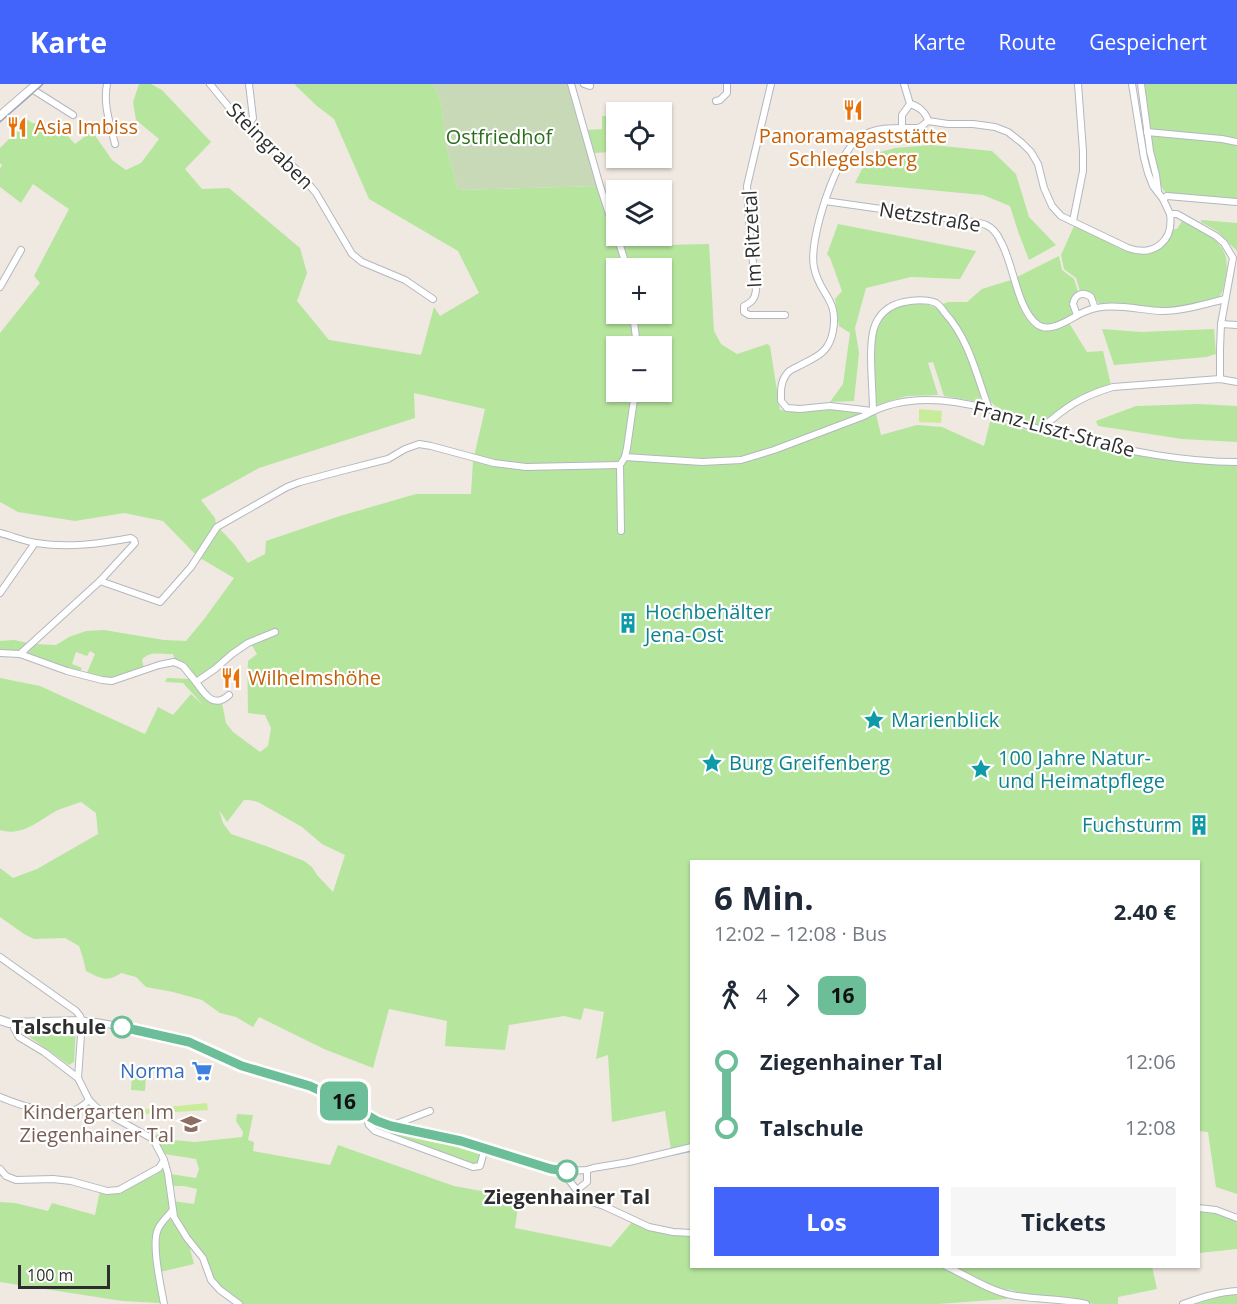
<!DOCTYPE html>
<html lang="de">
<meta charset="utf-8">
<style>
body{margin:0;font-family:"Open Sans",sans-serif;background:#f6f6f7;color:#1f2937;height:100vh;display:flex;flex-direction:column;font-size:22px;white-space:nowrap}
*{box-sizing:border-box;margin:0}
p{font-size:20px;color:#747a83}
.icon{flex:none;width:33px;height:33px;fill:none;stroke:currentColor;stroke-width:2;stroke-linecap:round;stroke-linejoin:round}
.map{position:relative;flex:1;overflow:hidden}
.details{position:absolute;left:690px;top:776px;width:510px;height:408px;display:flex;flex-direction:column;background:#fff;border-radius:0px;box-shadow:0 2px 4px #0004}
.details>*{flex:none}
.badge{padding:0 12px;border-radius:9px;font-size:21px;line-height:39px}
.buttons{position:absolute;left:606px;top:18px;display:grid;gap:12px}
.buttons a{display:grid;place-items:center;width:66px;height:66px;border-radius:0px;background:#fff;box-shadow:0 2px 4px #0004;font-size:30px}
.scale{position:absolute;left:18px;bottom:15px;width:92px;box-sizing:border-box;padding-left:6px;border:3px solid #2e2e2e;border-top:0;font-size:16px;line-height:21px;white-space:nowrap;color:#2e2e2e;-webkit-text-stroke:4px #fff;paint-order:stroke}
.map>.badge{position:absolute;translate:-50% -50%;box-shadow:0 0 0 3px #fff}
.legs{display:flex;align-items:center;gap:9px;height:66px;padding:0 24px;font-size:20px}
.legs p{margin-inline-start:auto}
.head{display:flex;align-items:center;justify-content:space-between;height:102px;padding:0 24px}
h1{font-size:33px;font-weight:700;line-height:45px}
.cta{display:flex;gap:12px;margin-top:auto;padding:12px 24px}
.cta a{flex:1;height:69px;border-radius:0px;background:#4264fb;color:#fff;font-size:24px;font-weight:700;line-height:69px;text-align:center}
.cta a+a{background:#f6f6f7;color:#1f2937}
ul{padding:0 24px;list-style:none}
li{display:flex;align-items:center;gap:21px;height:66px;font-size:22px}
li i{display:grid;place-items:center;width:9px;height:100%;margin:0 8px;background:currentColor}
li i::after{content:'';width:15px;height:15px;margin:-8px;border:4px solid;border-radius:50%;background:#fff}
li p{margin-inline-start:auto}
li:first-child i{background:linear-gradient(#0000 50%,currentColor 0)}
li:last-child i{background:linear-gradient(currentColor 50%,#0000 0)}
header{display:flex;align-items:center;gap:36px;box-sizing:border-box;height:84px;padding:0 30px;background:#4264fb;color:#fff}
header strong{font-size:28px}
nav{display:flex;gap:33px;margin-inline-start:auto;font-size:21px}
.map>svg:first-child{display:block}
.green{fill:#b6e59e;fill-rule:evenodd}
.cemetery{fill:#c8d9b8}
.pitch{fill:#c9ec9a}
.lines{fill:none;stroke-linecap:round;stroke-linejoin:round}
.stream{stroke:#75cff0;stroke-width:1.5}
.minor-casing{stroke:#b4b7c1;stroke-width:8}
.tertiary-casing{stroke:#b4b7c1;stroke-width:10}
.minor{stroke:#fff;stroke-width:6}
.tertiary{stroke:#fff;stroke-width:8}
.tram{stroke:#a3a6b8;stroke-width:1.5}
.line-1-casing{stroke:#fff;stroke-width:14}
.line-1{stroke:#6cbe98;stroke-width:9}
.stop-1-dot{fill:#fff;stroke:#6cbe98;stroke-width:3}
.labels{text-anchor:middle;stroke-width:4.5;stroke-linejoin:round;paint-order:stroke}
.food-label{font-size:20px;fill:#c56008;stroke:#fff;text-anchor:start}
.park-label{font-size:20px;fill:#2c6e1b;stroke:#fff}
.street-label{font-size:20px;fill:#2e2e2e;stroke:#fff}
.culture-label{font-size:20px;fill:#0d838f;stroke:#fff;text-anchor:start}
.stop-label{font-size:20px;font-weight:bold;fill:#2e2e2e;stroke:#fff;text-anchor:end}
.shop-label{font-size:20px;fill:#366cbe;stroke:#fff;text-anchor:end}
.education-label{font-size:20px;fill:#785e54;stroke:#fff;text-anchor:end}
</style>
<header>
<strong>Karte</strong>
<nav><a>Karte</a><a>Route</a><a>Gespeichert</a></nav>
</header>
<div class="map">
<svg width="1237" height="1220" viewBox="0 0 1237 1220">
<rect width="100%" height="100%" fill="#efe9e1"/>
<g class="green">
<path d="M139,0H151L162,6L211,58L185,85L202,105L229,104L300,164L307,189L297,217L329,256L421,271L434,223L440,232L479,209L458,167L369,115L334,35L317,22L296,2L295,0H433L441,17L446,60L458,106L600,102L621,162L709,160L714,247L721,260L737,270L767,260L770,262L780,326L797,327L830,323L876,330L881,351L917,341L942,343L984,362L991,334L1029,347L1044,349L1127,369L1180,378L1237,381V1110L1216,1103L1208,1048L1199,1047L1198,777H692L691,1062L671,1066L665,1027L612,1038L608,971L596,975L604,928L584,924L581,936L564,932L509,941L505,966L445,962L447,937L389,925L373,984L324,965L259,933L253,943L236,933L220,929L202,916L173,908L146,903L136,893L121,889C107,899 100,894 86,887L83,874L79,862L65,854L34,855L24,850L0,833V784L13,794L37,785L98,750L96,729L81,718C73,721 65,723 58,726C39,736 23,753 0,746V594L40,602L145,650L158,623L173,631L191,610L204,622L183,599L165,598L167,594L191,595L216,619H222L226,639L233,648L260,668L268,662L271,644L265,631L248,629C248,611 247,595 248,577L257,570L250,558L200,594H196L184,580L175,577L173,570C161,571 150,566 142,576L144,584L111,595L86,591L95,570L90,567L87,572L76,568L72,580L82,584L79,589L28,571V567L35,560L56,561L69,553L86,547L104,546L164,556L186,557L205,534L234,494L200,474L219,444L234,460L248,479L265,470L266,457L340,432L416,410H471L473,377L485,325L414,309L415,334L259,384L201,416L215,434L216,440L196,471L163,437L124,429L75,437L18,428L0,418V249L40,199L34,192L69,125L54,115L33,100L21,119L0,103V85L2,81L0,79V64L28,36L32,39L59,42L75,60L92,47L112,76L126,86L141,79L159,55L136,36L133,18ZM616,184H662V230H616ZM616,262H662V308H616ZM244,716H249L258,718L302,743L322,760L345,771L333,808L317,791L312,783L304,777L266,762L231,750L223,739L219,726L227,738Z"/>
<polygon points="1143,0 1237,0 1237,55 1226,52 1153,46 1149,43"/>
<polygon points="602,32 616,32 616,68 591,69 586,46 602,45"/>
<path d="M1153,51L1224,57L1237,60V115L1166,109C1155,98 1153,69 1150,53Z"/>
<polygon points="932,61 992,67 1016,90 1029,133 1056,161 1029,176 1019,150 1010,122 983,111 855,99 869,71 895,64"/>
<polygon points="1201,136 1237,139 1237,167 1217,147 1201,138"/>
<path d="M1182,137C1206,150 1232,158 1226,191C1224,199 1224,207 1219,213C1201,218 1181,224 1162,224C1141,224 1121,219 1100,220C1093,213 1093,206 1080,207L1076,194L1064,185L1061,171L1074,142C1085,147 1095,151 1105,156C1133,170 1158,183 1172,145H1177Z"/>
<polygon points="838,140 976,167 960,195 911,193 866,204 855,244 859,269 854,317 830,318 843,300 850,249 839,242 835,215 842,207 830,174 827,170"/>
<path d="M1059,172L1062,186L1074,195L1078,208C1069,214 1068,221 1073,230C1065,234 1055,241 1046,241C1028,239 1021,207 1017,193Z"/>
<path d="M1011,196C1018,215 1021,239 1043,246L1069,239L1087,268L1103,267L1111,301L1081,312L1067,320L1039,341C1026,336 1003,329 993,320C984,311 978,281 972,268C965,250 955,235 943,220L948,218H967L982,205Z"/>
<path d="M922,219C928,221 934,222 940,226C961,243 973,287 981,312L979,318L944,312L933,278L928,279L938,311L907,312L877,321L875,319C874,277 861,218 922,219Z"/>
<polygon points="1102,245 1141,248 1214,245 1216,270 1206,273 1114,281"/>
<polygon points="1198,320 1237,322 1237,358 1182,355 1098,342 1096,337 1136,322"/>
<polygon points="14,556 28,559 18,567 0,566 0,557"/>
<polygon points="76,943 74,978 69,981 27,951 29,944"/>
<polygon points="132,990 146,991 145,1007 131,1006"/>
<polygon points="237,1030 253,1031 248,1056 254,1058 253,1067 330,1081 338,1061 454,1102 519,1114 515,1144 611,1163 632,1138 691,1151 692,1182 940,1182 996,1209 1006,1213 1007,1215 938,1220 241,1220 217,1202 176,1133 173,1117 194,1120 197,1105 184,1102 171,1102 170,1090 196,1094 199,1085 196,1075 164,1070 160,1061 153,1053 160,1049 162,1055 195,1058 242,1053 243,1048 236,1037"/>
<path d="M369,1036C404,1050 441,1055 477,1065L480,1066L481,1069L478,1080L476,1081L376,1046Z"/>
<polygon points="163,1083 164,1083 170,1125 155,1147 161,1219 122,1217 0,1198 0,1118 15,1119 48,1127 52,1119 95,1131 100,1107 122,1107 155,1091"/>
<polygon points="1198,1126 1215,1129 1237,1136 1237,1165 1199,1169"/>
<path d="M173,1134L189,1161L194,1180L160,1188C158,1167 151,1146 173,1134Z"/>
<polygon points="953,1182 1152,1182 1157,1205 1118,1213 1118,1220 1093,1220 1080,1217 1018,1209 1012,1206 998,1204 989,1201"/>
<polygon points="1237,1209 1237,1220 1188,1220 1214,1212"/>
</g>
<polygon class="cemetery" points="433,0 571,0 600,102 458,106 446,60 441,17"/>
<g class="pitch">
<polygon points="919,325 942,327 941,339 919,338"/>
<polygon points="207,1019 208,1026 129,1031 128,1027"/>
</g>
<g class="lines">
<g class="stream">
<polyline points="672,1071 692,1067"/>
<polyline points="616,1083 624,1082"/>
</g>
<g class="minor-casing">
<g id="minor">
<path d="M107,0C103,21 110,39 115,60"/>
<polyline points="210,0 246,44 295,84 316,109 352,170 362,178 405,196 433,215"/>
<polyline points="571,0 600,102 616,151"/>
<polyline points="584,0 590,2"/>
<path d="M771,0L747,102L750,152L756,206C755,215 752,218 744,222V228L749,231H785"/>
<polyline points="904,0 910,20"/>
<polyline points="1132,0 1144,74 1148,89 1153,102 1163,115 1170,130 1177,130 1216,152 1224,159 1233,174 1221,240 1220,265 1220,295"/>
<polyline points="1141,0 1150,67 1156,91 1158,107"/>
<polyline points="32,5 73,31"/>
<polyline points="716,17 720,16 727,9 727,0"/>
<path d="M910,20C918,22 926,28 928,37"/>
<path d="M928,37L948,40H973L995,43L1008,48L1022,59L1031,68L1038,80L1044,104L1052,122L1061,132L1128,164C1153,173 1174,158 1170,130"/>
<polyline points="246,44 253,34 249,0"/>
<polyline points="902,44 902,31 910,20"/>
<polyline points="1147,48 1222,55 1237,58"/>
<polyline points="1163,115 1167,112 1237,118"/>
<path d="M825,117L973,138C977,139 982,139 986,141C993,144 998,151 1001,158C1014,181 1017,226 1038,241C1051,250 1072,233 1084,228C1108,217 1137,226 1162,227C1183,227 1205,220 1225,215"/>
<polyline points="1073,137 1083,87 1083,67 1078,0"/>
<polyline points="617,152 627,184"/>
<polyline points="0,203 21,166"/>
<polyline points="633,230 637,262"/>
<path d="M1077,231L1073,220C1075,210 1083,207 1091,213L1095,224"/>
<polyline points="1221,240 1237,241"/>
<path d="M872,327L830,322L800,325L787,324L781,317C781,309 780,299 786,291C788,287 792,285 797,283C815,273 829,270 833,247C839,214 819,211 814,183C808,156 837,68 860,53C876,42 900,44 918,44L922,42L928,37"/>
<path d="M873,327C873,304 868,264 874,244C879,229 890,221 904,218C913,216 927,215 936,219C939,221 943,226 945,229C969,255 977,293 989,325"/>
<path d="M1041,345C1065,323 1082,312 1113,303L1220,295L1237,298"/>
<path d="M625,373L702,378L741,376L774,366L864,332C901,310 948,314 988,325C1001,329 1013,336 1026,341C1042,346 1059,350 1075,354C1128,367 1182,378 1237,378"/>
<polyline points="621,447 620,381 625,373 627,364 635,308"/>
<path d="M0,449C12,452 24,457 36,459C68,464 99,460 131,454L134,456L135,459L100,497L20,570"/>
<polyline points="100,497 160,518 191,483 217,443 287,403 300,398 341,387 388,375 405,365 419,360 431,362 494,379 526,383 620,381"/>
<polyline points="0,509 35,459"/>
<polyline points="0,569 20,570 67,587 102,596 112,597 159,581 174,578 183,582 196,598 215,585 232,570 248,559 275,548"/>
<path d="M196,598C205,611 214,625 229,611"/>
<polyline points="0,873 76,927 80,932 82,937 78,994"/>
<polyline points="82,937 96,938 134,945 189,958 242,982 319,1005 344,1018 377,1037 391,1042 461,1057 551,1085 567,1087 587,1086 593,1084 629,1078 692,1063"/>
<path d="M0,1013C19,1021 52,1032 72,1027C79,1025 84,1021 89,1016L78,994L44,968L19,953L14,944V939"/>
<polyline points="366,1031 369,1041 375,1047 473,1083 480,1082 485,1064"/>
<polyline points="391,1042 430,1027"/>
<polyline points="164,1076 168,1090 174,1133 187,1154 203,1174 211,1196 220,1206 239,1220"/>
<polyline points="0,1085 6,1092 16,1096 53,1095 71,1097 107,1107 119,1106 159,1084 164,1076 153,1055 97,1024 89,1016"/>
<polyline points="562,1087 582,1113 589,1117 604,1122 649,1143 673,1148 692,1149"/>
<polyline points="577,1106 587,1098 587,1086"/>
<polyline points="1198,1124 1216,1126 1237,1134"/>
<path d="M946,1182C967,1192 988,1206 1011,1211C1036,1216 1061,1214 1086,1220"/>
<path d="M164,1220C161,1203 151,1160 158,1145C161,1138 168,1132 173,1126"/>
<path d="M1183,1220C1201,1214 1218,1208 1237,1207"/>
</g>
</g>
<g class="tertiary-casing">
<g id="tertiary">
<polyline points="0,32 37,0"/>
<polyline points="0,936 9,939 82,937"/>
</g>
</g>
<use href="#minor" class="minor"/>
<use href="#tertiary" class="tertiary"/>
<polyline class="tram" points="0,38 43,0"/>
</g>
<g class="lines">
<g class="line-1-casing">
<polyline id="line-1" points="122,943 189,958 242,982 310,1002 344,1018 377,1037 391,1042 461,1057 551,1085 567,1087"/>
</g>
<use href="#line-1" class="line-1"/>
</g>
<defs>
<g id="restaurant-bare" transform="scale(1.62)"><path d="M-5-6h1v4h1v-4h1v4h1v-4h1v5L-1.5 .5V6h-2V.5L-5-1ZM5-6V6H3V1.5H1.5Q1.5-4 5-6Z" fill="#e8710a" stroke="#fff" stroke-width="2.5" paint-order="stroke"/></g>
<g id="building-bare" transform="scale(1.62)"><path d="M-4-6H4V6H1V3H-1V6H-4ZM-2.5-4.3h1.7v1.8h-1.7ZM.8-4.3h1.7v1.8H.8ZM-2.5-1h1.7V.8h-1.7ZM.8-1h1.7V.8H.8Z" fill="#0f9aa8" stroke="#fff" stroke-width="2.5" paint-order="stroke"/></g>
<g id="sight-bare" transform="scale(1.62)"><path d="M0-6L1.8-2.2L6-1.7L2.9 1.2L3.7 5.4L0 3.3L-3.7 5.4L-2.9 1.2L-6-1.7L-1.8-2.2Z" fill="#0f9aa8" stroke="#fff" stroke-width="2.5" paint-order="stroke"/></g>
<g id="supermarket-bare" transform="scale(1.62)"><path d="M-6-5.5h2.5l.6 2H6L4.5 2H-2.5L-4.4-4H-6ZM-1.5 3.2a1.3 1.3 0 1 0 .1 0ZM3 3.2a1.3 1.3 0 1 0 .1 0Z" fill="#3f7fe0" stroke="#fff" stroke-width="2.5" paint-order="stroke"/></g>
<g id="school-bare" transform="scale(1.62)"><path d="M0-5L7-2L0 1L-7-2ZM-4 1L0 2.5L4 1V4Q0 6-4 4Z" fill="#8d6e63" stroke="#fff" stroke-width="2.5" paint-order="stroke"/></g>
</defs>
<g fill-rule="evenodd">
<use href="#restaurant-bare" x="853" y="26"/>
<use href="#restaurant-bare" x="17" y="43"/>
<use href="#building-bare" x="628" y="539"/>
<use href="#restaurant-bare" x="231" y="594"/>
<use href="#sight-bare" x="874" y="636"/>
<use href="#sight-bare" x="712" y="679"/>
<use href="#sight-bare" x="981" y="685"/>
<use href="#building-bare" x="1199" y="741"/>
<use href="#supermarket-bare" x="202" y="987"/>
<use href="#school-bare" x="191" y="1040"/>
</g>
<g class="stop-1-dot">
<circle cx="122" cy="943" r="10"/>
<circle cx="567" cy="1087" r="10"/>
</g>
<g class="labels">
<g class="food-label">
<text x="34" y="50">Asia Imbiss</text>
<text x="853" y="59" text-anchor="middle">Panoramagaststätte<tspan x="853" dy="23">Schlegelsberg</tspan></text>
<text x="248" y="601">Wilhelmshöhe</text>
</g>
<g class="park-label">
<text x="499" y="60">Ostfriedhof</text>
</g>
<g class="street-label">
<text transform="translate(270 62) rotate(45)" y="7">Steingraben</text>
<text transform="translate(930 133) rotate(9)" y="7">Netzstraße</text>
<text transform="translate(752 155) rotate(-93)" y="7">Im Ritzetal</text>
<text transform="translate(1054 345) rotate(15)" y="7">Franz-Liszt-Straße</text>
</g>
<g class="culture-label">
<text x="645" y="535">Hochbehälter<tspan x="645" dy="23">Jena-Ost</tspan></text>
<text x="891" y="643">Marienblick</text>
<text x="998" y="681">100 Jahre Natur-<tspan x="998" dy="23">und Heimatpflege</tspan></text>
<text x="729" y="686">Burg Greifenberg</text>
<text x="1182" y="748" text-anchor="end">Fuchsturm</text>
</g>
<g class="stop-label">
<text x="106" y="950">Talschule</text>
<text x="567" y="1120" text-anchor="middle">Ziegenhainer Tal</text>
</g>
<g class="shop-label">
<text x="185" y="994">Norma</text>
</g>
<g class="education-label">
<text x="174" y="1035">Kindergarten Im<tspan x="174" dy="23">Ziegenhainer Tal</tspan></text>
</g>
</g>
</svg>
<div class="buttons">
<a><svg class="icon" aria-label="locate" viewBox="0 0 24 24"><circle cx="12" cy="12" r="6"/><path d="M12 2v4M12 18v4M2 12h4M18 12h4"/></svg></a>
<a><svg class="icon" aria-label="layers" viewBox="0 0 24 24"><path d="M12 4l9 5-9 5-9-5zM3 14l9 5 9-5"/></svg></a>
<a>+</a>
<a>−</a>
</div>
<div class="scale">100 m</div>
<b class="badge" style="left:344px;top:1017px;background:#6cbe98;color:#111">16</b>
<section class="details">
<div class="head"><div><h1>6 Min.</h1><p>12:02 – 12:08 · Bus</p></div><b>2.40 €</b></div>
<div class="legs"><svg class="icon" aria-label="walk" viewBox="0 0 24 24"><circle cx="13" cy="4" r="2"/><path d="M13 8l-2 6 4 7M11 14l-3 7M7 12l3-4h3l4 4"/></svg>4<svg class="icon" aria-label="forward" viewBox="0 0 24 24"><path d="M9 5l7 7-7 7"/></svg><b class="badge" style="background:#6cbe98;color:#111">16</b></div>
<ul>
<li><i style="color:#6cbe98"></i><b>Ziegenhainer Tal</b><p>12:06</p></li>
<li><i style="color:#6cbe98"></i><b>Talschule</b><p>12:08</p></li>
</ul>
<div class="cta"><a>Los</a><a>Tickets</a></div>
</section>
</div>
